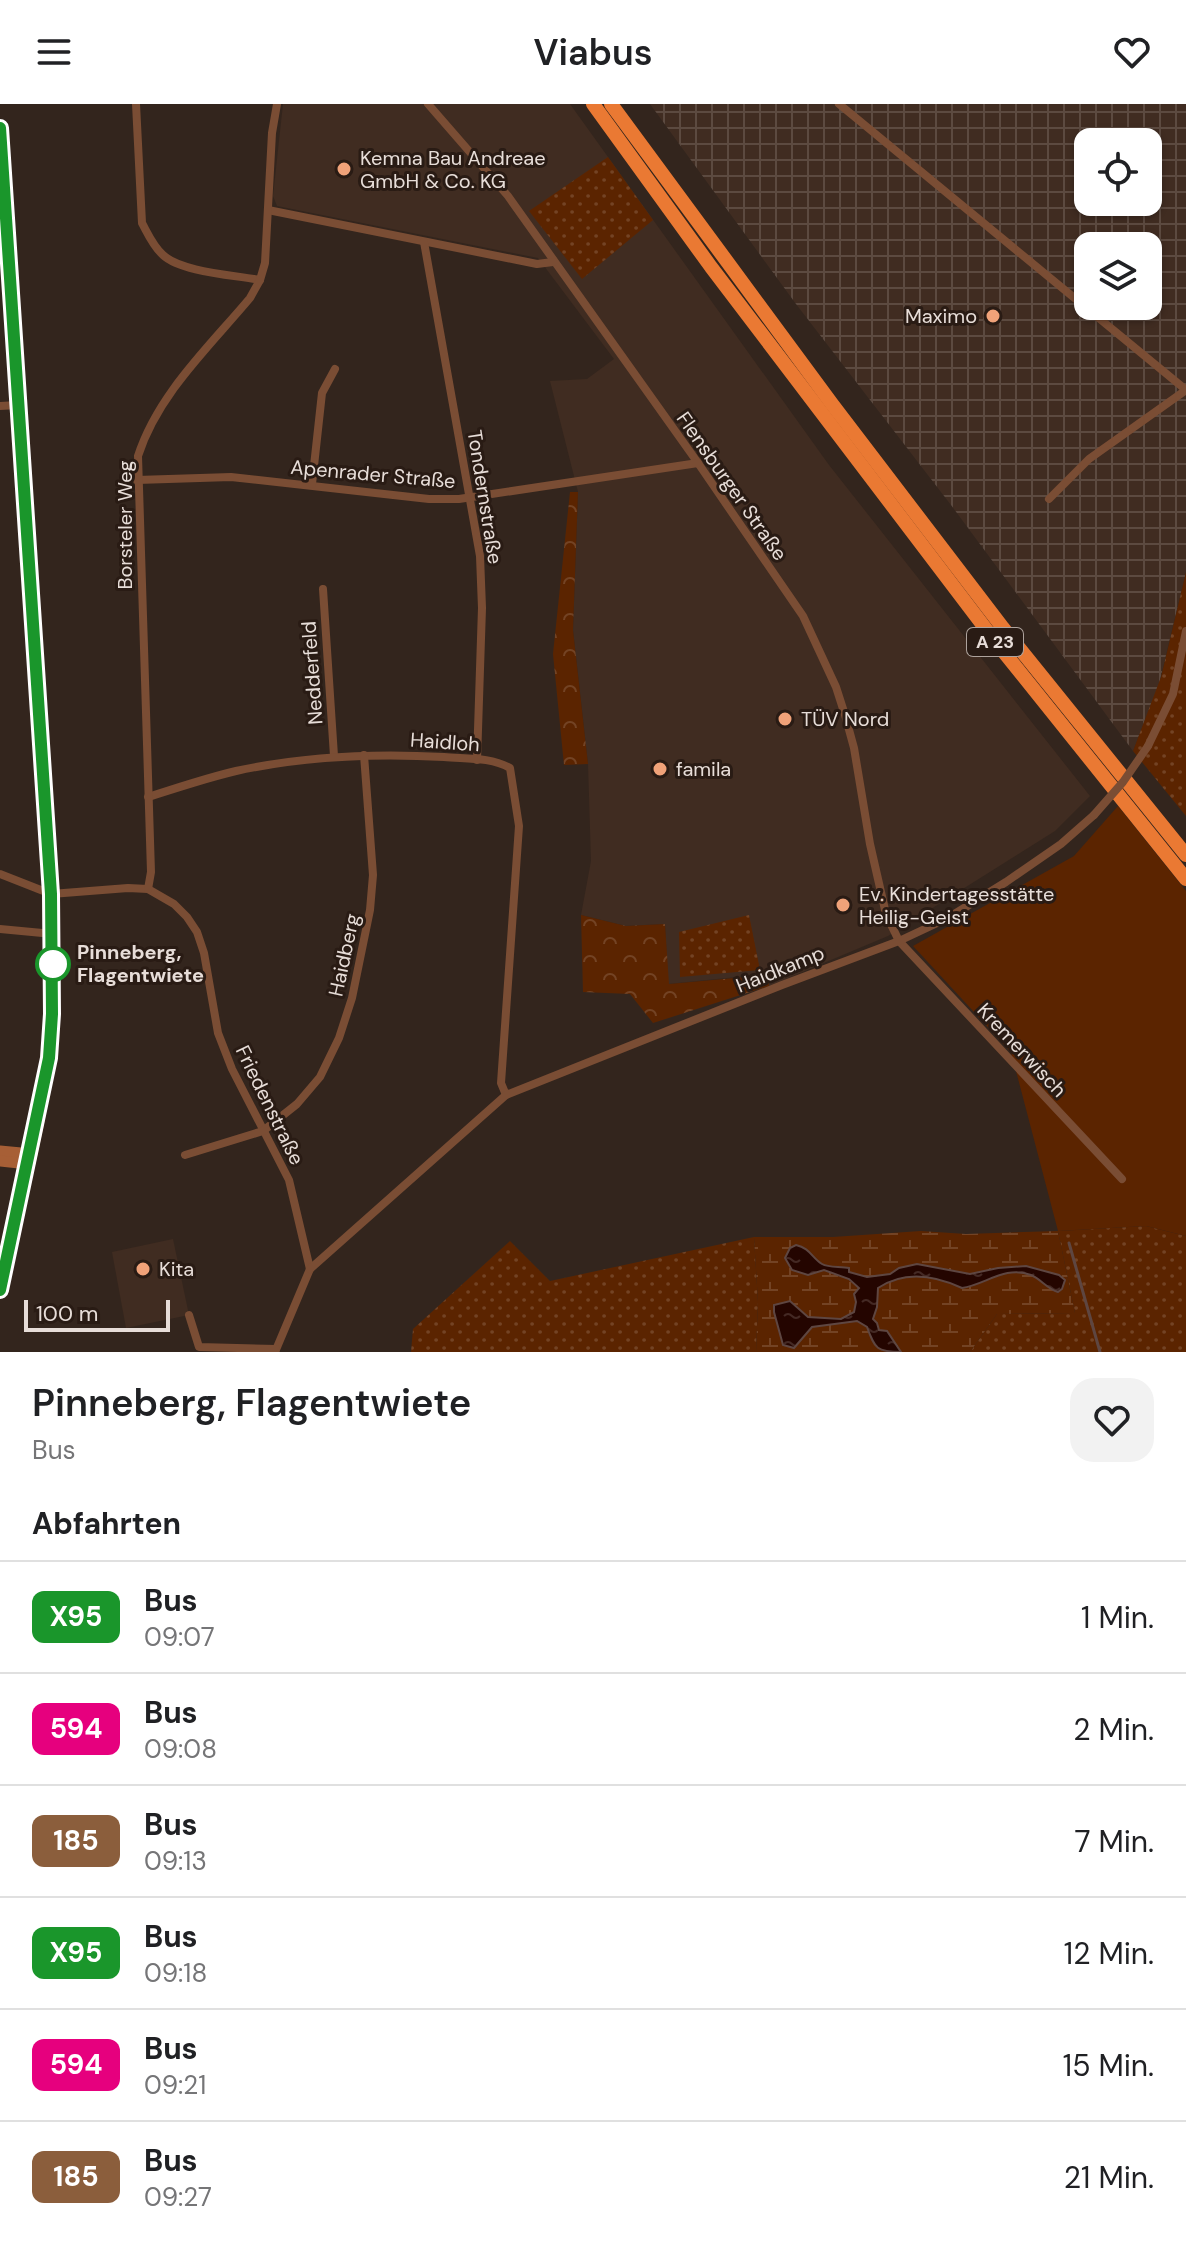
<!DOCTYPE html>
<html lang="de">
<meta charset="utf-8">
<style>
body{margin:0;font-family:"DM Sans",sans-serif;background:#f2f2f2;color:#202124;height:100vh;display:flex;flex-direction:column;font-size:30px;white-space:nowrap}
*{box-sizing:border-box;margin:0}
p{font-size:26px;color:#757577}
.icon{flex:none;width:44px;height:44px;fill:none;stroke:currentColor;stroke-width:2;stroke-linecap:round;stroke-linejoin:round}
.map{position:relative;height:1248px;overflow:hidden}
.side{display:flex;flex-direction:column;background:#fff;flex:1}
.side>*{flex:none}
.badge{padding:0 16px;border-radius:12px;font-size:28px;line-height:52px}
.tools{position:absolute;left:1074px;top:24px;display:grid;gap:16px}
.tools a{display:grid;place-items:center;width:88px;height:88px;border-radius:16px;background:#fff;box-shadow:0 2px 6px #0004;font-size:40px}
.scale{position:absolute;left:24px;bottom:20px;width:146px;box-sizing:border-box;padding-left:8px;border:4px solid #e7ddd8;border-top:0;font-size:22px;line-height:28px;white-space:nowrap;color:#e7ddd8;-webkit-text-stroke:6px #291b14;paint-order:stroke}
.map>.badge{position:absolute;translate:-50% -50%;box-shadow:0 0 0 4px #fff}
h2{padding:0 32px;font-size:30px;line-height:72px}
.round{display:grid;place-items:center;flex:none;width:84px;height:84px;border-radius:24px;background:#f2f2f2}
.overview{display:flex;align-items:center;justify-content:space-between;height:136px;padding:0 32px}
h1{font-size:38px;font-weight:600;line-height:60px}
ul{padding:0;list-style:none}
li{display:flex;align-items:center;gap:24px;height:112px;padding:0 32px;border-top:2px solid #e0e0e0}
li div{flex:1}
li b{display:block;font-size:30px}
li em{font-style:normal}
li .badge{min-width:88px;font-weight:700;text-align:center}
header{display:flex;justify-content:space-between;align-items:center;height:104px;padding:0 32px;background:#fff;font-size:36px;font-weight:600}
.map>svg:first-child{display:block}
.built{fill:#402c21}
.industrial{fill:url(#industrial-grid);fill-rule:evenodd}
.grass{fill:url(#grass-dots)}
.forest{fill:url(#forest-crowns)}
.wetland{fill:url(#wetland-marsh)}
.garden{fill:#5b2400}
.water{fill:url(#water-ripples);stroke:#5e4641;stroke-width:2}
.lines{fill:none;stroke-linecap:round;stroke-linejoin:round}
.stream{stroke:#5e4641;stroke-width:3}
.street{stroke:#7a4d34;stroke-width:8}
.secondary{stroke:#a75f36;stroke-width:11}
.highway{stroke:#ea7933;stroke-width:14}
.street-bridge{stroke:#7a4d34;stroke-width:8}
.line-casing{stroke:#fff;stroke-width:18}
.line{stroke:#1a962b;stroke-width:12}
.poi-dot{fill:#f0a279;stroke:#291b14;stroke-width:3}
.stop-dot{fill:#fff;stroke:#1a962b;stroke-width:4}
.labels{text-anchor:middle;stroke-width:6;stroke-linejoin:round;paint-order:stroke}
.shield{fill:#291b14;stroke:#aea39d;stroke-width:2}
.shield-label{font-size:18px;font-weight:bold;fill:#e7ddd8}
.poi-label{font-size:20px;fill:#e7ddd8;stroke:#291b14;text-anchor:start}
.street-label{font-size:20px;fill:#e7ddd8;stroke:#291b14}
.stop-label{font-size:20px;font-weight:bold;fill:#e7ddd8;stroke:#291b14;text-anchor:start}
</style>
<header><svg class="icon" aria-label="menu" viewBox="0 0 24 24"><path d="M4 6h16M4 12h16M4 18h16"/></svg>Viabus<svg class="icon" aria-label="heart" viewBox="0 0 24 24"><path d="M12 20l-8-8c-3-5 5-10 8-4 3-6 11-1 8 4z"/></svg></header>
<div class="map">
<svg width="1186" height="1248" viewBox="0 0 1186 1248">
<defs>
<pattern id="industrial-grid" width="8" height="8" patternUnits="userSpaceOnUse" patternTransform="scale(2)"><rect width="8" height="8" fill="#402c21"/><path d="M0 4h8M4 0v8" fill="none" stroke="#5c4a40"/></pattern>
<pattern id="grass-dots" width="8" height="8" patternUnits="userSpaceOnUse" patternTransform="scale(2)"><rect width="8" height="8" fill="#5b2400"/><path d="M2 2h.1M6 6h.1" fill="none" stroke="#734324" stroke-width="1.8" stroke-linecap="round"/></pattern>
<pattern id="forest-crowns" width="20" height="18" patternUnits="userSpaceOnUse" patternTransform="scale(2)"><rect width="20" height="18" fill="#5b2400"/><path d="M2 6a3 3 0 1 1 6 0M12 15a3 3 0 1 1 6 0" fill="none" stroke="#734324"/></pattern>
<pattern id="wetland-marsh" width="20" height="14" patternUnits="userSpaceOnUse" patternTransform="scale(2)"><rect width="20" height="14" fill="#5b2400"/><path d="M1 5h8M5 5V1M11 12h8M15 12V8" fill="none" stroke="#734324"/></pattern>
<pattern id="water-ripples" width="26" height="14" patternUnits="userSpaceOnUse" patternTransform="scale(2)"><rect width="26" height="14" fill="#240500"/><path d="M2 4q2-2 4 0t4 0M15 11q2-2 4 0t4 0" fill="none" stroke="#442924"/></pattern>
</defs>
<rect width="100%" height="100%" fill="#33251d"/>
<g class="built">
<polygon points="283,0 570,0 829,361 1090,692 1055,727 888,832 769,882 767,870 668,880 665,820 626,822 581,811 591,757 588,660 573,526 578,388 550,277 587,275 614,255 538,154 277,102 273,92"/>
<polygon points="173,1135 189,1211 126,1224 112,1148"/>
</g>
<path class="industrial" d="M650,0H1186V468L1159,580L1133,647L951,401L796,200ZM1088,38H1148V98H1088ZM1088,142H1148V202H1088Z"/>
<g class="grass">
<polygon points="608,53 653,116 582,175 529,107"/>
<polygon points="1186,468 1186,712 1133,647 1161,573"/>
<polygon points="749,811 760,866 680,873 679,828"/>
<polygon points="1146,1122 1186,1132 1186,1248 970,1248 997,1210 1075,1209 1058,1127"/>
<polygon points="754,1133 758,1198 756,1248 411,1248 413,1225 510,1137 550,1177"/>
</g>
<g class="forest">
<polygon points="570,388 578,388 573,526 588,660 564,661 553,550"/>
<polygon points="581,811 626,822 665,820 669,880 767,871 769,882 653,919 630,890 583,888"/>
</g>
<polygon class="wetland" points="921,1127 966,1130 1058,1127 1075,1209 997,1210 970,1248 756,1248 758,1198 754,1133 833,1133"/>
<polygon class="garden" points="1118,702 1186,787 1186,1132 1146,1122 1058,1127 1011,948 913,842 1074,752"/>
<path class="water" d="M796,1141C810,1144 812,1154 822,1160C829,1164 841,1162 849,1164V1168L867,1173L890,1170L899,1164L917,1160L970,1170L998,1164L1026,1162L1059,1171L1065,1176L1062,1185L1058,1188C1047,1185 1041,1175 1031,1171C1005,1161 985,1181 962,1184C934,1171 905,1166 878,1184L877,1203L873,1215L877,1219L879,1226L887,1227L901,1248C877,1248 875,1245 867,1223L857,1217L812,1223L794,1244L783,1241L774,1208V1201L790,1197L808,1213L841,1215L854,1208L856,1198L854,1190L859,1184L849,1175L824,1166L808,1171L792,1166L785,1154L790,1144Z"/>
<g class="lines">
<polyline class="stream" points="1069,1139 1100,1248"/>
<g class="street">
<path d="M136,0L142,119C148,130 153,142 163,151C181,168 234,171 260,176"/>
<polyline points="428,0 508,92 698,359 803,512 836,583 845,611 854,644 870,740 886,810 899,837 1122,1075"/>
<polyline points="839,0 1186,286"/>
<polyline points="268,106 537,160 553,158"/>
<polyline points="424,138 480,452 482,504 477,656"/>
<polyline points="0,302 18,301"/>
<polyline points="137,376 231,373 429,395 459,395 698,359"/>
<polyline points="312,380 322,289 335,265"/>
<polyline points="1049,395 1089,355 1186,286"/>
<polyline points="323,485 334,652"/>
<polyline points="1148,642 1173,590 1186,527"/>
<path d="M148,693C177,684 206,674 236,667C305,652 374,649 444,653C466,655 491,653 510,664L519,722L501,979L506,991"/>
<polyline points="0,770 51,790 128,784 148,785 174,800 187,813 197,828 204,849 218,929 232,965 289,1076 310,1165 275,1248"/>
<path d="M148,785L151,768L138,352C158,290 209,243 250,194L260,176L265,159L272,29L277,0"/>
<polyline points="0,825 53,830"/>
<polyline points="185,1051 263,1027 297,1000 320,973 339,934 352,894 370,806 373,771 364,651"/>
<polyline points="310,1165 506,991 782,881 899,837 948,814 1006,778 1061,740 1094,711"/>
<polyline points="189,1211 199,1243 276,1245"/>
</g>
<g class="secondary">
<path d="M0,24L51,790C53,845 56,901 49,956C39,1033 17,1110 0,1186"/>
<polyline points="0,1047 21,1049 29,1055"/>
<polyline points="0,1057 19,1059 29,1055"/>
</g>
<g class="highway">
<polyline points="593,0 711,163 995,537 1186,775"/>
<polyline points="611,0 832,300 1003,524 1186,751"/>
</g>
<polyline class="street-bridge" points="1094,711 1123,678 1148,642"/>
</g>
<g class="lines">
<g class="line-casing">
<polyline id="line" points="0,24 51,790 52,910 49,954 0,1186"/>
</g>
<use href="#line" class="line"/>
</g>
<g class="poi-dot">
<circle cx="344" cy="65" r="8"/>
<circle cx="993" cy="212" r="8"/>
<circle cx="785" cy="615" r="8"/>
<circle cx="660" cy="665" r="8"/>
<circle cx="843" cy="801" r="8"/>
<circle cx="143" cy="1165" r="8"/>
</g>
<circle class="stop-dot" cx="53" cy="860" r="16"/>
<g class="labels">
<rect class="shield" x="967" y="524" width="56" height="28" rx="6"/>
<g class="shield-label">
<text x="995" y="544">A 23</text>
</g>
<g class="poi-label">
<text x="360" y="61">Kemna Bau Andreae<tspan x="360" dy="23">GmbH &amp; Co. KG</tspan></text>
<text x="977" y="219" text-anchor="end">Maximo</text>
<text x="801" y="622">TÜV Nord</text>
<text x="676" y="672">famila</text>
<text x="859" y="797">Ev. Kindertagesstätte<tspan x="859" dy="23">Heilig-Geist</tspan></text>
<text x="159" y="1172">Kita</text>
</g>
<g class="street-label">
<text transform="translate(373 370) rotate(5)" y="7">Apenrader Straße</text>
<text transform="translate(732 382) rotate(55)" y="7">Flensburger Straße</text>
<text transform="translate(485 393) rotate(81)" y="7">Tondernstraße</text>
<text transform="translate(125 421) rotate(-90)" y="7">Borsteler Weg</text>
<text transform="translate(312 569) rotate(-94)" y="7">Nedderfeld</text>
<text transform="translate(445 638) rotate(4)" y="7">Haidloh</text>
<text transform="translate(344 851) rotate(-78)" y="7">Haidberg</text>
<text transform="translate(780 865) rotate(-22)" y="7">Haidkamp</text>
<text transform="translate(1022 946) rotate(47)" y="7">Kremerwisch</text>
<text transform="translate(270 1001) rotate(64)" y="7">Friedenstraße</text>
</g>
<g class="stop-label">
<text x="77" y="855">Pinneberg,<tspan x="77" dy="23">Flagentwiete</tspan></text>
</g>
</g>
</svg>
<div class="tools">
<a><svg class="icon" aria-label="locate" viewBox="0 0 24 24"><circle cx="12" cy="12" r="6"/><path d="M12 2v4M12 18v4M2 12h4M18 12h4"/></svg></a>
<a><svg class="icon" aria-label="layers" viewBox="0 0 24 24"><path d="M12 4l9 5-9 5-9-5zM3 14l9 5 9-5"/></svg></a>
</div>
<div class="scale">100 m</div>
</div>
<section class="side">
<div class="overview"><div><h1>Pinneberg, Flagentwiete</h1><p>Bus</p></div><a class="round"><svg class="icon" aria-label="heart" viewBox="0 0 24 24"><path d="M12 20l-8-8c-3-5 5-10 8-4 3-6 11-1 8 4z"/></svg></a></div>
<h2>Abfahrten</h2>
<ul>
<li><span class="badge" style="background:#1a962b;color:#fff">X95</span><div><b>Bus</b><p>09:07</p></div><em>1 Min.</em></li>
<li><span class="badge" style="background:#e6007e;color:#fff">594</span><div><b>Bus</b><p>09:08</p></div><em>2 Min.</em></li>
<li><span class="badge" style="background:#8b5e3c;color:#fff">185</span><div><b>Bus</b><p>09:13</p></div><em>7 Min.</em></li>
<li><span class="badge" style="background:#1a962b;color:#fff">X95</span><div><b>Bus</b><p>09:18</p></div><em>12 Min.</em></li>
<li><span class="badge" style="background:#e6007e;color:#fff">594</span><div><b>Bus</b><p>09:21</p></div><em>15 Min.</em></li>
<li><span class="badge" style="background:#8b5e3c;color:#fff">185</span><div><b>Bus</b><p>09:27</p></div><em>21 Min.</em></li>
</ul>
</section>
